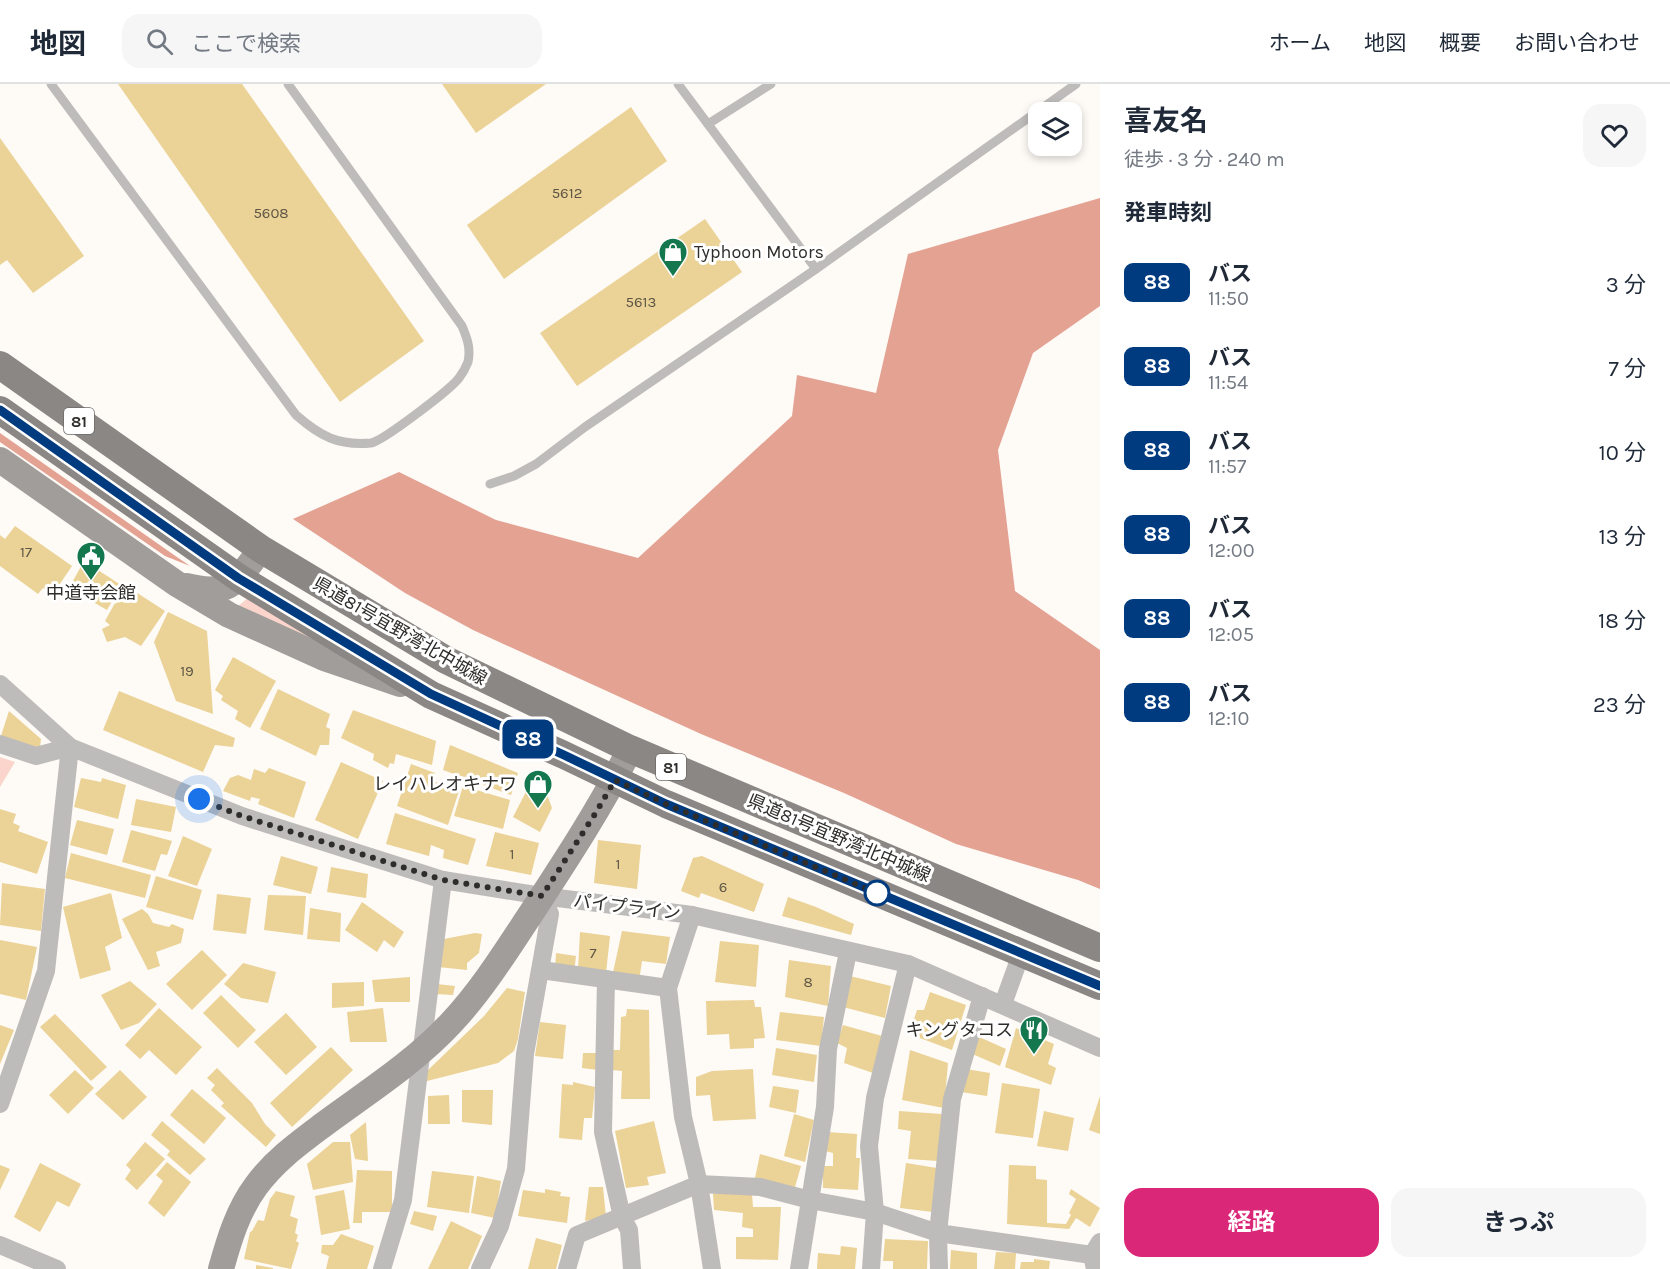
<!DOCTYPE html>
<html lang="ja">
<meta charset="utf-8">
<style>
body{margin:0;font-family:Karla,"Noto Sans JP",sans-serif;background:#f6f6f7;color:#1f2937;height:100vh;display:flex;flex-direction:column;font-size:22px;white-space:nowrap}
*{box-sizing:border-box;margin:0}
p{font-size:20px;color:#747a83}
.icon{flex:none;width:33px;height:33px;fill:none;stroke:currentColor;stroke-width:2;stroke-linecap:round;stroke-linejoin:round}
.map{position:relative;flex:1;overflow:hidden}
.sheet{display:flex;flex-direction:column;background:#fff;width:570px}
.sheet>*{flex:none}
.badge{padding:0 12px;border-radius:9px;font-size:21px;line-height:39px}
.buttons{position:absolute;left:1028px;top:18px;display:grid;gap:12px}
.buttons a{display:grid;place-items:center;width:54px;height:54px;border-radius:12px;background:#fff;box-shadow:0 3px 9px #0003;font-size:30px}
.you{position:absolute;width:30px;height:30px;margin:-15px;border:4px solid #fff;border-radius:50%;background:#1a73e8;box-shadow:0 0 0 9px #1a73e833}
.map>.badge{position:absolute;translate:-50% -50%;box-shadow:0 0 0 3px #fff}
h2{padding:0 24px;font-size:22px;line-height:54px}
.round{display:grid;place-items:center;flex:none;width:63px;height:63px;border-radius:18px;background:#f6f6f7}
.summary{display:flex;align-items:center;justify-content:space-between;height:102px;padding:0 24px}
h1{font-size:28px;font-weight:700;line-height:45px}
.cta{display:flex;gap:12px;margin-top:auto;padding:12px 24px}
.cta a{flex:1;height:69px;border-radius:18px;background:#db2777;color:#fff;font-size:24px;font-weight:700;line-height:69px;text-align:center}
.cta a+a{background:#f6f6f7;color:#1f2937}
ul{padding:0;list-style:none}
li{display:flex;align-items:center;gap:18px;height:84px;padding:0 24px}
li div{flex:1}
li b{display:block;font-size:22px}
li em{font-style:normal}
li .badge{min-width:66px;font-weight:700;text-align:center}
header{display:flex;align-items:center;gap:36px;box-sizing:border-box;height:84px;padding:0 30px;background:#fff;border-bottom:2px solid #e0e1e3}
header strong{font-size:28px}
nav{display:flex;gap:33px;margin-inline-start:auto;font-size:21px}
.search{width:420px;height:54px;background:#f6f6f7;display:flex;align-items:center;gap:15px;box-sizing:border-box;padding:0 21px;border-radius:18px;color:#747a83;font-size:22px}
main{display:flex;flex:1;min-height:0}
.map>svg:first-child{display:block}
.green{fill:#fbd5cc}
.forest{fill:#e4a293}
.building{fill:#ebd296}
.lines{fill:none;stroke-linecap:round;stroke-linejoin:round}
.lane{stroke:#bebcba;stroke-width:9}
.street{stroke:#bebcba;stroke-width:18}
.secondary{stroke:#a09d9b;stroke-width:26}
.primary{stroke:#8b8785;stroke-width:28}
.line-casing{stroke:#fff;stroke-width:14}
.line{stroke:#003b80;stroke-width:9}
.walk{stroke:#2e2d2b;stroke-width:6;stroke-dasharray:0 10.8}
.stop-dot{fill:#fff;stroke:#003b80;stroke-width:3}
.labels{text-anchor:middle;stroke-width:6;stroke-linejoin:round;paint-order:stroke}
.number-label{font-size:15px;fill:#5d5646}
.shield{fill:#fff;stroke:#6d6c6b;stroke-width:1.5}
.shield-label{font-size:16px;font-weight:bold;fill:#2e2d2b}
.poi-label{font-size:18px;fill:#2e2d2b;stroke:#fff;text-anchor:end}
.street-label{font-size:18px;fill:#2e2d2b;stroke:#fff}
</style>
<header>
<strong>地図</strong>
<div class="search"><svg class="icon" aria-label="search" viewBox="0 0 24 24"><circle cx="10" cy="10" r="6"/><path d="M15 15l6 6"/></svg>ここで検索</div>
<nav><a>ホーム</a><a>地図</a><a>概要</a><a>お問い合わせ</a></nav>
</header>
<main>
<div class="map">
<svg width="1100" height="1185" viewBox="0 0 1100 1185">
<rect width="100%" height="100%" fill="#fefaf6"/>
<g class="green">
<polygon points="250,512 328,562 236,524"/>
<polygon points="0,673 15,678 0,703"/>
</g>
<g class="forest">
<polygon points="1100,114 1100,222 1033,269 998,366 1015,507 1100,566 1100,805 1078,796 956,760 844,709 701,650 473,546 405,509 293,435 399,388 496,436 638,474 792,332 797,291 876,309 908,170"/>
<polygon points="0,349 174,471 190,482 165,472 0,358"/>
</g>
<g class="building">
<polygon points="118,0 242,0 424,257 340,318"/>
<polygon points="442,0 546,0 476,49"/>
<polygon points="631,23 667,77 504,195 467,141"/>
<polygon points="0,54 84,172 33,209 7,176 0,181"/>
<polygon points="705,135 742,188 577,302 540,249"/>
<polygon points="15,442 72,482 53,510 43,504 38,510 0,482 0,451 5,455"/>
<polygon points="84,477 121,501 107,526 69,504"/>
<polygon points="125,501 165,527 141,562 125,553 107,558 102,545 110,541 105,537"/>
<polygon points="168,528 207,547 213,630 176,617 154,558"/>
<polygon points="233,573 276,597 250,644 235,635 238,627 221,616 223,612 215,606"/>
<polygon points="278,605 330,630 326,643 330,645 329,661 320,661 316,672 260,645"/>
<polygon points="119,607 235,654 233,663 215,661 203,688 103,646"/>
<polygon points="353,626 436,657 432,681 396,670 394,680 390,679 388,684 373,676 374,670 341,654"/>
<polygon points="9,627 41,655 40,664 0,655"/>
<polygon points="450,661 518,689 511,711 443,686"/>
<polygon points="341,678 383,697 358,755 315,736"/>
<polygon points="411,680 435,689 433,697 459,707 448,741 397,722"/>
<polygon points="269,684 306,698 294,734 258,720 260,715 251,713 250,717 223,707 230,694 238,691 251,696 254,685 265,689"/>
<polygon points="81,694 101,698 102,694 126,701 118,735 74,723"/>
<polygon points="463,702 510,716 503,745 454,732"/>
<polygon points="529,702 548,713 552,724 540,748 513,733"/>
<polygon points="136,715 176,723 171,748 131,741"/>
<polygon points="0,725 16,730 13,739 20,742 18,747 48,758 37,790 0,778"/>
<polygon points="395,729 476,755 468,781 443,774 444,766 431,761 429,772 386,760"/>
<polygon points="77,736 114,745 107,771 70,761"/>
<polygon points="131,746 172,757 167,771 161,770 155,787 122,778"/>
<polygon points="495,748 539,759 531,791 486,782"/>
<polygon points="183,752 212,765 197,802 168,792"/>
<polygon points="598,756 641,761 637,805 594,799"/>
<polygon points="71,769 151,791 145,814 65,794"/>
<polygon points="281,772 318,783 311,810 273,801"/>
<polygon points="702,772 764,800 754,828 701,809 699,814 681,807 693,774"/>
<polygon points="331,783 368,790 366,814 327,808"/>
<polygon points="156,792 202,806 193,836 146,823"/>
<polygon points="2,799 45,805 41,847 0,841"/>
<polygon points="111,809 122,854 105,863 111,886 80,895 63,823"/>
<polygon points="217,810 251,814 246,850 213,846"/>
<polygon points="268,811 306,812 303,851 264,846"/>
<polygon points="788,813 816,823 854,840 851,851 782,832"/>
<polygon points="362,818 404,848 394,864 384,856 377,868 345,846"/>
<polygon points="310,824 341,829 340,858 307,855"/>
<polygon points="142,825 148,830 153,839 169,843 172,840 184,845 181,859 156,868 160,882 148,886 122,835"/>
<polygon points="622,847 670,853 666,880 642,877 639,897 612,893"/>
<polygon points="580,848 610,852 606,889 578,886"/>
<polygon points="475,849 482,850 479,869 467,879 467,886 438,883 444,855"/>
<polygon points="0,856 37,863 26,916 0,910"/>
<polygon points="720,857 759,861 756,903 715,898"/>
<polygon points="202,866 227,891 192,926 166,900"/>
<polygon points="556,869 576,872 574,889 555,885"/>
<polygon points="789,876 831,882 828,922 785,913"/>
<polygon points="243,879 276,888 268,919 241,914 224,900"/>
<polygon points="850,892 891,902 885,934 843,923"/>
<polygon points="410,893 410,918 375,918 372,896"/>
<polygon points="130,897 157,920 139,939 121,946 101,911"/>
<polygon points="364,898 364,922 332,924 332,899"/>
<polygon points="437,900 455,902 453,911 435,910"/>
<polygon points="507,904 525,908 518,955 514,967 498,979 427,997 426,988 484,932"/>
<polygon points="930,908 966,921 952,966 909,950 917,926 924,926"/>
<polygon points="221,911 256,946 238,964 203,929"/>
<polygon points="754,916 755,923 761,923 765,954 754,955 754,964 730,965 729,950 707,951 706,917"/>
<polygon points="159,924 202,963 176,991 149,966 140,975 125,961"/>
<polygon points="383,924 387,958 350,958 347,928"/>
<polygon points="627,925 649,926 650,1015 621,1015 622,987 612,986 613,966 620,966 621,933 626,932"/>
<polygon points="780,928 824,933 821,962 776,956"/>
<polygon points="286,929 317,963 286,991 254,958"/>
<polygon points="55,930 107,983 91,997 40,943"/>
<polygon points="540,938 566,941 563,975 535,972"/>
<polygon points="0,941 14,946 0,980"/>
<polygon points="843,941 882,952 873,989 844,979 847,964 837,959"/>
<polygon points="1016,944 1054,960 1048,980 1056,984 1051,1001 1005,983"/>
<polygon points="977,952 1006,965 1000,982 970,969"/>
<polygon points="331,963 353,986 292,1043 270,1019"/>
<polygon points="776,964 817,971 814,998 772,991"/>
<polygon points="910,966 948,979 944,1024 902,1016"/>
<polygon points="583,969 598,969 598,986 582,984"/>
<polygon points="217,984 252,1019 265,1040 276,1051 266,1063 221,1022 224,1019 211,1006 215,1001 207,994"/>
<polygon points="753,985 756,1035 713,1037 710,1011 696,1012 696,993 712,987"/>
<polygon points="966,985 990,989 987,1012 961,1008"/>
<polygon points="75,986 94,1004 68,1030 49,1011"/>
<polygon points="120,986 147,1013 123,1036 95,1010"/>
<polygon points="573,998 595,1003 592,1034 584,1034 582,1056 559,1054 562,1000 573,1001"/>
<polygon points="1002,999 1040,1005 1033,1054 995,1049"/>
<polygon points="773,1002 799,1006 796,1029 769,1023"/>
<polygon points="192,1005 226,1034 204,1060 170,1031"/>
<polygon points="462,1006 493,1006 492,1041 462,1038"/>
<polygon points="449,1011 450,1040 428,1040 428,1012"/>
<polygon points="1100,1012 1100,1050 1089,1046"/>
<polygon points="899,1027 942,1030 938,1077 908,1075 911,1047 898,1045"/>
<polygon points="1044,1027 1074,1034 1068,1067 1037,1062"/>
<polygon points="794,1030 814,1036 805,1078 784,1072"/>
<polygon points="162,1037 206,1075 190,1091 167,1071 170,1067 151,1051"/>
<polygon points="654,1037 666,1089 647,1093 649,1101 626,1104 615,1047"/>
<polygon points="366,1038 368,1077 355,1075 350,1051"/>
<polygon points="827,1048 857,1050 856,1074 860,1074 858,1106 823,1104 823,1082 833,1082 833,1069 825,1067"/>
<polygon points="145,1058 165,1075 137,1106 125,1095 131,1086 126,1081"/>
<polygon points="333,1058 350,1058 353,1098 313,1106 307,1080"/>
<polygon points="760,1070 801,1082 795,1103 755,1094"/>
<polygon points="167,1078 191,1098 164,1133 148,1119 163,1097 156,1091"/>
<polygon points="40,1079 81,1100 69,1123 57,1117 40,1148 14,1133"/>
<polygon points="906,1079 937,1084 933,1128 900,1124"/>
<polygon points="0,1081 10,1085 0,1106"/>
<polygon points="1009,1081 1036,1082 1036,1095 1047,1096 1047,1139 1066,1140 1071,1131 1069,1129 1076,1115 1069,1110 1071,1105 1100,1124 1090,1143 1076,1134 1069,1145 1007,1140"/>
<polygon points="357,1086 392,1087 392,1128 362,1128 362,1139 353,1139"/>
<polygon points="432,1087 474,1092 469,1129 427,1123"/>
<polygon points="477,1092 501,1097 495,1134 471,1129"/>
<polygon points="589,1103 603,1103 606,1133 585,1137"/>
<polygon points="545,1105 561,1108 560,1112 570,1113 567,1139 518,1132 523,1106 545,1109"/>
<polygon points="344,1106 350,1145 321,1151 315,1112"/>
<polygon points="276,1107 295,1112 290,1132 298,1135 295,1149 298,1151 296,1157 299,1159 291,1185 244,1175 250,1148 252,1147 258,1136 264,1137 270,1115"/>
<polygon points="713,1110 752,1110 753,1123 781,1123 778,1176 736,1175 736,1153 753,1153 753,1145 742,1143 743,1129 714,1126"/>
<polygon points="414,1127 437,1132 433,1147 410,1140"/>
<polygon points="451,1137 482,1152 468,1185 428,1185"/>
<polygon points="341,1150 374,1162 367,1185 326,1185 329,1172 321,1169 322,1161 333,1161"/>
<polygon points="536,1154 562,1161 556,1185 528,1185"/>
<polygon points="885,1155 928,1157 927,1185 893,1185 893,1177 883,1177"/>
<polygon points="841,1162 857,1164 855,1185 817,1185 818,1169 840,1171"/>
<polygon points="951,1166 977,1169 977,1185 950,1185"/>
<polygon points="996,1168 1016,1169 1015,1185 994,1185"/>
<polygon points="1034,1175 1050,1177 1049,1185 1020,1185 1021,1178 1034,1178"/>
<polygon points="256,1181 273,1184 273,1185 256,1185"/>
</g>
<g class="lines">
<g class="lane">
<path d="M51,0L296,331C320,352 338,362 371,359C383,357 451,305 459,294C462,290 466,283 468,278C471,264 467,254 462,242L288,0"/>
<polyline points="678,0 816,185"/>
<polyline points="708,40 771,0"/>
<polyline points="490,400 514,392 536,380 585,343 816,185 1076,0"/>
</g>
<g class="street">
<polyline points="0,600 70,663 242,732 443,796 542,812 692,831 908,880 1100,964"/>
<polyline points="0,660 36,672 70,663 46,887 0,1020"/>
<polyline points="692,831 668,904 683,1033 699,1100 712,1185"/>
<polyline points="541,886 668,904"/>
<polyline points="606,895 603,1048 622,1133 629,1146 632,1185"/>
<polyline points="1003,920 1021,870"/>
<polyline points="0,1161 57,1185"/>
<polyline points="382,1185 403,1116 443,796"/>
<polyline points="480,1185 500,1142 516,1085 525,970 550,830 542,812"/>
<polyline points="567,1185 577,1151 699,1100 760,1103 810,1116 875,1128 938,1149 1092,1171"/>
<polyline points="799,1185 825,1023 828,965 848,868"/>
<polyline points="871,1185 875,1128 869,1062 875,1014 908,880"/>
<polyline points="939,1185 938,1149 952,1015 982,912"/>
<polyline points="1095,1185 1092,1171 1100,1158"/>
</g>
<g class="secondary">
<polyline points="0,376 177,500 229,531 324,574 400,600"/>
<path d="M186,502C231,513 236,498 261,465"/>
<path d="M221,1185C229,1156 238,1126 256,1102C274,1077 299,1059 323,1041C366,1009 414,979 451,939C483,905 508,864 534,825C568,773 602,721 630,665"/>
</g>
<g class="primary">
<polyline points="0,281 261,465 446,576 630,665 1100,864"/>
<polyline points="0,326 239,494 431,611 564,671 666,720 1100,902"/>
</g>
</g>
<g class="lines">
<g class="line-casing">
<polyline id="line" points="0,326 238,494 431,610 564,671 666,720 1100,902"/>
</g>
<use href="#line" class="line"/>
<polyline class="walk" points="199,715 242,732 443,796 542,812 595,730 615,696 666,720 877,809"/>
</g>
<defs>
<g id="shop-pin" transform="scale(1.5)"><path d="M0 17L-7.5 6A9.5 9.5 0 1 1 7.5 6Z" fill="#15774e" stroke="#fff"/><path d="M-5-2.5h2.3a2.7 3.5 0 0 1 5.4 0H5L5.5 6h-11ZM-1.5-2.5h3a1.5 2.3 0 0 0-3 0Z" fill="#fff"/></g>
<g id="civic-pin" transform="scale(1.5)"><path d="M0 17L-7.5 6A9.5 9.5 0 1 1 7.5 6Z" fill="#15774e" stroke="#fff"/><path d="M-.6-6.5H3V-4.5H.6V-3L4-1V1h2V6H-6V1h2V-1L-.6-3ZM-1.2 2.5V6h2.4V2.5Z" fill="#fff"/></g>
<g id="restaurant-pin" transform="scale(1.5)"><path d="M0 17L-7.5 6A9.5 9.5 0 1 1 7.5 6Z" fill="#15774e" stroke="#fff"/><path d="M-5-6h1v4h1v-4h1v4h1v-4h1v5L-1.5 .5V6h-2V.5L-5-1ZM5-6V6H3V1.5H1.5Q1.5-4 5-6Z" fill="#fff"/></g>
</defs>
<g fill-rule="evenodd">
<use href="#shop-pin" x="673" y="168"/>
<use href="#civic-pin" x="91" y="472"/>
<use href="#shop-pin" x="538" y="700"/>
<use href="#restaurant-pin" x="1034" y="946"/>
</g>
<circle class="stop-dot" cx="877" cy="809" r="12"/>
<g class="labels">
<g class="number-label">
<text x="567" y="114">5612</text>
<text x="271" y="134">5608</text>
<text x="641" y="223">5613</text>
<text x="26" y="473">17</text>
<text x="187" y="592">19</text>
<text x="512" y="775">1</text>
<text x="618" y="785">1</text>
<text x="723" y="808">6</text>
<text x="593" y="874">7</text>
<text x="808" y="903">8</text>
</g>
<g class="shield">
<rect x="64" y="324" width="30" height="26" rx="4.5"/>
<rect x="656" y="670" width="30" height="26" rx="4.5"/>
</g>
<g class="shield-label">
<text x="79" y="343">81</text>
<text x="671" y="689">81</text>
</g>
<g class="poi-label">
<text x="694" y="174" text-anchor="start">Typhoon Motors</text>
<text x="91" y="515" text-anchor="middle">中道寺会館</text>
<text x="517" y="706">レイハレオキナワ</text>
<text x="1013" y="952">キングタコス</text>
</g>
<g class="street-label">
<text transform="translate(400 547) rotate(30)" y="6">県道81号宜野湾北中城線</text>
<text transform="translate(839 754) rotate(23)" y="6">県道81号宜野湾北中城線</text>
<text transform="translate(627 823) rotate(7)" y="6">パイプライン</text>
</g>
</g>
</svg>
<div class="buttons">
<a><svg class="icon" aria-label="layers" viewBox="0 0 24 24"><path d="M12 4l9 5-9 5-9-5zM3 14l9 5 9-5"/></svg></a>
</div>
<div class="you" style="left:199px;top:715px"></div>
<b class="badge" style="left:528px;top:655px;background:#003b80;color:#fff">88</b>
</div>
<section class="sheet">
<div class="summary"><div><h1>喜友名</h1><p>徒歩 · 3 分 · 240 m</p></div><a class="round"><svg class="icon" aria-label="heart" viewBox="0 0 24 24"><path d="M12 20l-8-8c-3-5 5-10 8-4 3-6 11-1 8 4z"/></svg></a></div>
<h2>発車時刻</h2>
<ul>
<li><span class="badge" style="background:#003b80;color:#fff">88</span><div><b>バス</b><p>11:50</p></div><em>3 分</em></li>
<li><span class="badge" style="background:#003b80;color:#fff">88</span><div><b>バス</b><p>11:54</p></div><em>7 分</em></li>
<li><span class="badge" style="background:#003b80;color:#fff">88</span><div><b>バス</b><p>11:57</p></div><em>10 分</em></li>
<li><span class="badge" style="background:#003b80;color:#fff">88</span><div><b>バス</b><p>12:00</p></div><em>13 分</em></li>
<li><span class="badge" style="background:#003b80;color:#fff">88</span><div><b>バス</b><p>12:05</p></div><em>18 分</em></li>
<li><span class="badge" style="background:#003b80;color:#fff">88</span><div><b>バス</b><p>12:10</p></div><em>23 分</em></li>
</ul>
<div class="cta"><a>経路</a><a>きっぷ</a></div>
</section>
</main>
